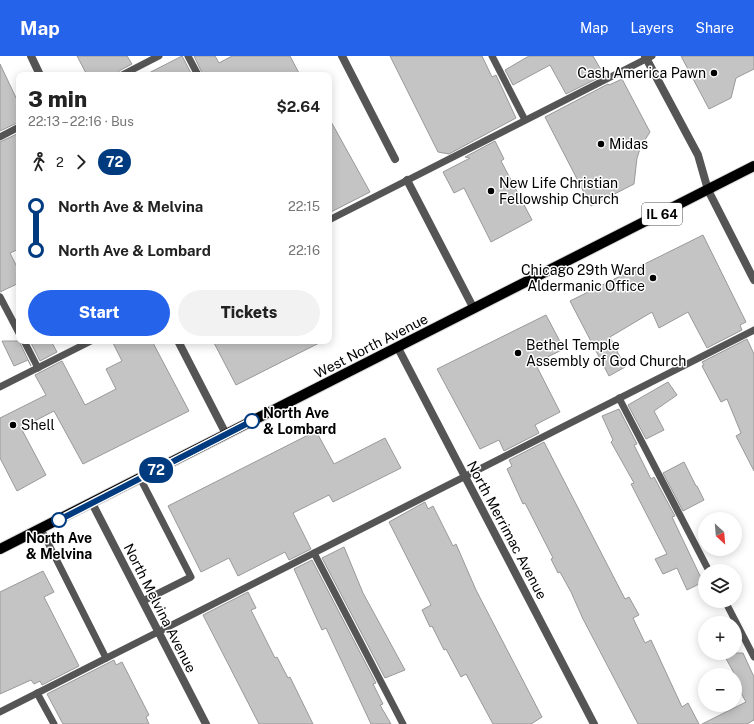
<!DOCTYPE html>
<meta charset="utf-8">
<style>
body{margin:0;font-family:"Public Sans",sans-serif;background:#f2f2f2;color:#222;height:100vh;display:flex;flex-direction:column;font-size:15px;white-space:nowrap}
*{box-sizing:border-box;margin:0}
p{font-size:13px;color:#767676}
.icon{flex:none;width:22px;height:22px;fill:none;stroke:currentColor;stroke-width:2;stroke-linecap:round;stroke-linejoin:round}
.map{position:relative;flex:1;overflow:hidden}
.side{position:absolute;left:16px;top:16px;width:316px;height:272px;display:flex;flex-direction:column;background:#fff;border-radius:8px;box-shadow:0 2px 10px #0003}
.side>*{flex:none}
.badge{padding:0 8px;border-radius:13px;font-size:14px;line-height:26px}
.needle{width:26px;rotate:154deg}
.controls{position:absolute;left:698px;top:456px;display:grid;gap:8px}
.controls a{display:grid;place-items:center;width:44px;height:44px;border-radius:50%;background:#fff;box-shadow:0 2px 10px #0003;font-size:20px}
.map>.badge{position:absolute;translate:-50% -50%;box-shadow:0 0 0 2px #fff}
.legs{display:flex;align-items:center;gap:6px;height:44px;padding:0 12px;font-size:13px}
.legs p{margin-inline-start:auto}
.summary{display:flex;align-items:center;justify-content:space-between;height:68px;padding:0 12px}
h1{font-size:22px;font-weight:800;line-height:30px}
.primary-button{display:flex;gap:8px;margin-top:auto;padding:8px 12px}
.primary-button a{flex:1;height:46px;border-radius:24px;background:#2563eb;color:#fff;font-size:16px;font-weight:800;line-height:46px;text-align:center}
.primary-button a+a{background:#f2f2f2;color:#222}
ul{padding:0 12px;list-style:none}
li{display:flex;align-items:center;gap:14px;height:44px;font-size:15px}
li i{display:grid;place-items:center;width:6px;height:100%;margin:0 5px;background:currentColor}
li i::after{content:'';width:10px;height:10px;margin:-5px;border:3px solid;border-radius:50%;background:#fff}
li p{margin-inline-start:auto}
li:first-child i{background:linear-gradient(#0000 50%,currentColor 0)}
li:last-child i{background:linear-gradient(currentColor 50%,#0000 0)}
header{display:flex;align-items:center;gap:24px;box-sizing:border-box;height:56px;padding:0 20px;background:#2563eb;color:#fff}
header strong{font-size:19px}
nav{display:flex;gap:22px;margin-inline-start:auto;font-size:14px}
.map>svg:first-child{display:block}
.building{fill:#c4c4c4;stroke:#999}
.lines{fill:none;stroke-linecap:round;stroke-linejoin:round}
.primary-casing{stroke:#dbdbdb;stroke-width:12}
.service{stroke:#555;stroke-width:7}
.minor{stroke:#555;stroke-width:8}
.tertiary{stroke:#555;stroke-width:8}
.primary{stroke:#000;stroke-width:10}
.line-1-casing{stroke:#fff;stroke-width:9}
.line-1{stroke:#003b80;stroke-width:6}
.poi-dot{fill:#000;stroke:#fff;stroke-width:1.5}
.stop-1-dot{fill:#fff;stroke:#003b80;stroke-width:2}
.labels{text-anchor:middle;stroke-width:3;stroke-linejoin:round;paint-order:stroke}
.shield{fill:#fff;stroke:#4c4c4c;stroke-width:1}
.shield-label{font-size:13px;font-weight:bold;fill:#000}
.poi-label{font-size:14px;fill:#000;stroke:#fff;text-anchor:start}
.street-label{font-size:14px;fill:#000;stroke:#fff}
.stop-label{font-size:14px;font-weight:bold;fill:#000;stroke:#fff;text-anchor:start}
</style>
<header>
<strong>Map</strong>
<nav><a>Map</a><a>Layers</a><a>Share</a></nav>
</header>
<div class="map">
<svg width="754" height="668" viewBox="0 0 754 668">
<rect width="100%" height="100%" fill="#fff"/>
<g class="building">
<polygon points="77,0 127,0 132,8 119,15 117,19 87,19"/>
<polygon points="182,0 192,19 145,19"/>
<polygon points="194,0 215,0 219,7 232,0 290,0 300,19 203,19"/>
<polygon points="390,0 482,0 492,21 496,19 516,62 449,98 438,96"/>
<polygon points="529,0 593,0 604,19 566,38 550,9 513,29 505,14"/>
<polygon points="681,0 754,0 754,13 736,22 731,42 709,53"/>
<polygon points="0,8 19,48 19,66 0,75"/>
<polygon points="622,23 650,76 641,90 637,102 634,128 591,150 545,61 608,28 609,29"/>
<polygon points="329,62 370,136 329,157"/>
<polygon points="19,77 19,193 10,197 19,215 19,227 0,236 0,86"/>
<polygon points="495,85 504,103 501,105 532,164 491,186 464,132 454,137 443,116 470,102 465,101"/>
<polygon points="703,179 746,266 740,269 742,274 707,292 688,256 659,272 652,256 610,281 625,311 609,320 570,245"/>
<polygon points="546,259 564,293 535,307 560,356 535,369 539,377 504,395 499,384 480,393 437,313"/>
<polygon points="747,283 754,298 754,415 736,380 741,377 727,343 721,346 702,310 704,309 702,306"/>
<polygon points="2,285 19,285 31,310 28,304 14,310"/>
<polygon points="30,285 51,285 57,296 40,305"/>
<polygon points="112,285 152,285 189,355 83,408 54,355 21,372 46,419 17,435 0,402 0,362 46,339 35,319 62,305 85,349 116,333 106,313 122,305"/>
<polygon points="213,285 323,285 236,329"/>
<polygon points="668,326 677,339 654,355 664,374 646,383 628,349"/>
<polygon points="619,353 637,388 634,389 651,423 654,421 675,460 672,461 703,526 687,534 677,512 663,518 655,503 667,498 631,428 634,427 611,386 613,384 602,360"/>
<polygon points="316,375 334,408 385,382 401,412 333,446 329,439 293,457 311,493 289,504 285,496 238,520 229,502 201,516 168,450"/>
<polygon points="544,386 625,543 629,541 639,559 633,562 645,587 651,584 682,651 688,647 699,668 638,668 583,563 571,536 560,516 558,517 551,503 553,502 525,447 523,448 507,413 512,410 509,404"/>
<polygon points="684,406 696,430 697,430 704,444 683,455 663,417"/>
<polygon points="425,446 428,453 433,450 453,490 456,488 476,534 542,661 531,668 493,668 466,618 461,621 446,593 444,594 432,570 430,571 422,554 431,549 389,466"/>
<polygon points="344,491 363,537 405,614 385,622 322,502"/>
<polygon points="312,504 376,627 373,628 383,648 380,649 391,668 371,668 326,572 322,574 315,559 294,513"/>
<polygon points="43,515 54,536 44,541 79,610 42,629 40,625 34,628 31,624 0,638 0,536"/>
<polygon points="248,536 256,552 251,554 275,602 277,601 288,622 290,621 313,668 259,668 203,559"/>
<polygon points="723,597 743,597 754,621 754,664 747,668 702,668 746,646 735,626 738,624 735,619"/>
<polygon points="114,604 116,609 122,606 149,659 146,661 149,668 63,668 47,638"/>
</g>
<g class="lines">
<g class="primary-casing">
<polyline id="primary" points="0,493 754,110"/>
</g>
<g class="service">
<polyline points="188,0 198,19"/>
<polyline points="492,0 525,64"/>
<polyline points="122,19 159,0"/>
<polyline points="0,81 19,71"/>
<polyline points="329,164 652,0"/>
<polyline points="0,241 19,277"/>
<polyline points="24,285 38,312"/>
<polyline points="0,331 91,285"/>
<polyline points="619,342 709,515"/>
<polyline points="140,422 191,521 143,545"/>
<polyline points="41,473 106,602"/>
<polyline points="314,497 403,668"/>
<polyline points="725,545 754,601"/>
<polyline points="37,637 54,668"/>
<polyline points="0,656 754,274"/>
</g>
<g class="minor">
<polyline points="31,0 40,19"/>
<polyline points="342,0 395,103"/>
<polyline points="407,124 474,253"/>
<polyline points="708,134 754,224"/>
<polyline points="178,285 226,378"/>
<polyline points="398,292 594,668"/>
<polyline points="92,447 206,668"/>
</g>
<polyline class="tertiary" points="645,0 698,99 708,134"/>
<use href="#primary" class="primary"/>
</g>
<g class="lines">
<g class="line-1-casing">
<polyline id="line-1" points="59,464 252,365"/>
</g>
<use href="#line-1" class="line-1"/>
</g>
<g class="poi-dot">
<circle cx="714" cy="17" r="4"/>
<circle cx="601" cy="88" r="4"/>
<circle cx="491" cy="135" r="4"/>
<circle cx="653" cy="222" r="4"/>
<circle cx="518" cy="297" r="4"/>
<circle cx="13" cy="369" r="4"/>
</g>
<g class="stop-1-dot">
<circle cx="252" cy="365" r="7"/>
<circle cx="59" cy="464" r="7"/>
</g>
<g class="labels">
<rect class="shield" x="642" y="147" width="40" height="22" rx="3"/>
<g class="shield-label">
<text x="662" y="163">IL 64</text>
</g>
<g class="poi-label">
<text x="706" y="22" text-anchor="end">Cash America Pawn</text>
<text x="609" y="93">Midas</text>
<text x="499" y="132">New Life Christian<tspan x="499" dy="16">Fellowship Church</tspan></text>
<text x="645" y="219" text-anchor="end">Chicago 29th Ward<tspan x="645" dy="16">Aldermanic Office</tspan></text>
<text x="526" y="294">Bethel Temple<tspan x="526" dy="16">Assembly of God Church</tspan></text>
<text x="21" y="374">Shell</text>
</g>
<g class="street-label">
<text transform="translate(371 290) rotate(-27)" y="5">West North Avenue</text>
<text transform="translate(507 474) rotate(62)" y="5">North Merrimac Avenue</text>
<text transform="translate(160 552) rotate(63)" y="5">North Melvina Avenue</text>
</g>
<g class="stop-label">
<text x="263" y="362">North Ave<tspan x="263" dy="16">&amp; Lombard</tspan></text>
<text x="59" y="487" text-anchor="middle">North Ave<tspan x="59" dy="16">&amp; Melvina</tspan></text>
</g>
</g>
</svg>
<div class="controls">
<a><svg class="needle" viewBox="-14 -14 28 28"><path d="M0-13l5 13h-10z" fill="#e53935"/><path d="M0 13l5-13h-10z" fill="#767676"/></svg></a>
<a><svg class="icon" aria-label="layers" viewBox="0 0 24 24"><path d="M12 4l9 5-9 5-9-5zM3 14l9 5 9-5"/></svg></a>
<a>+</a>
<a>−</a>
</div>
<b class="badge" style="left:156px;top:414px;background:#003b80;color:#fff">72</b>
<section class="side">
<div class="summary"><div><h1>3 min</h1><p>22:13 – 22:16 · Bus</p></div><b>$2.64</b></div>
<div class="legs"><svg class="icon" aria-label="walk" viewBox="0 0 24 24"><circle cx="13" cy="4" r="2"/><path d="M13 8l-2 6 4 7M11 14l-3 7M7 12l3-4h3l4 4"/></svg>2<svg class="icon" aria-label="forward" viewBox="0 0 24 24"><path d="M9 5l7 7-7 7"/></svg><b class="badge" style="background:#003b80;color:#fff">72</b></div>
<ul>
<li><i style="color:#003b80"></i><b>North Ave &amp; Melvina</b><p>22:15</p></li>
<li><i style="color:#003b80"></i><b>North Ave &amp; Lombard</b><p>22:16</p></li>
</ul>
<div class="primary-button"><a>Start</a><a>Tickets</a></div>
</section>
</div>
